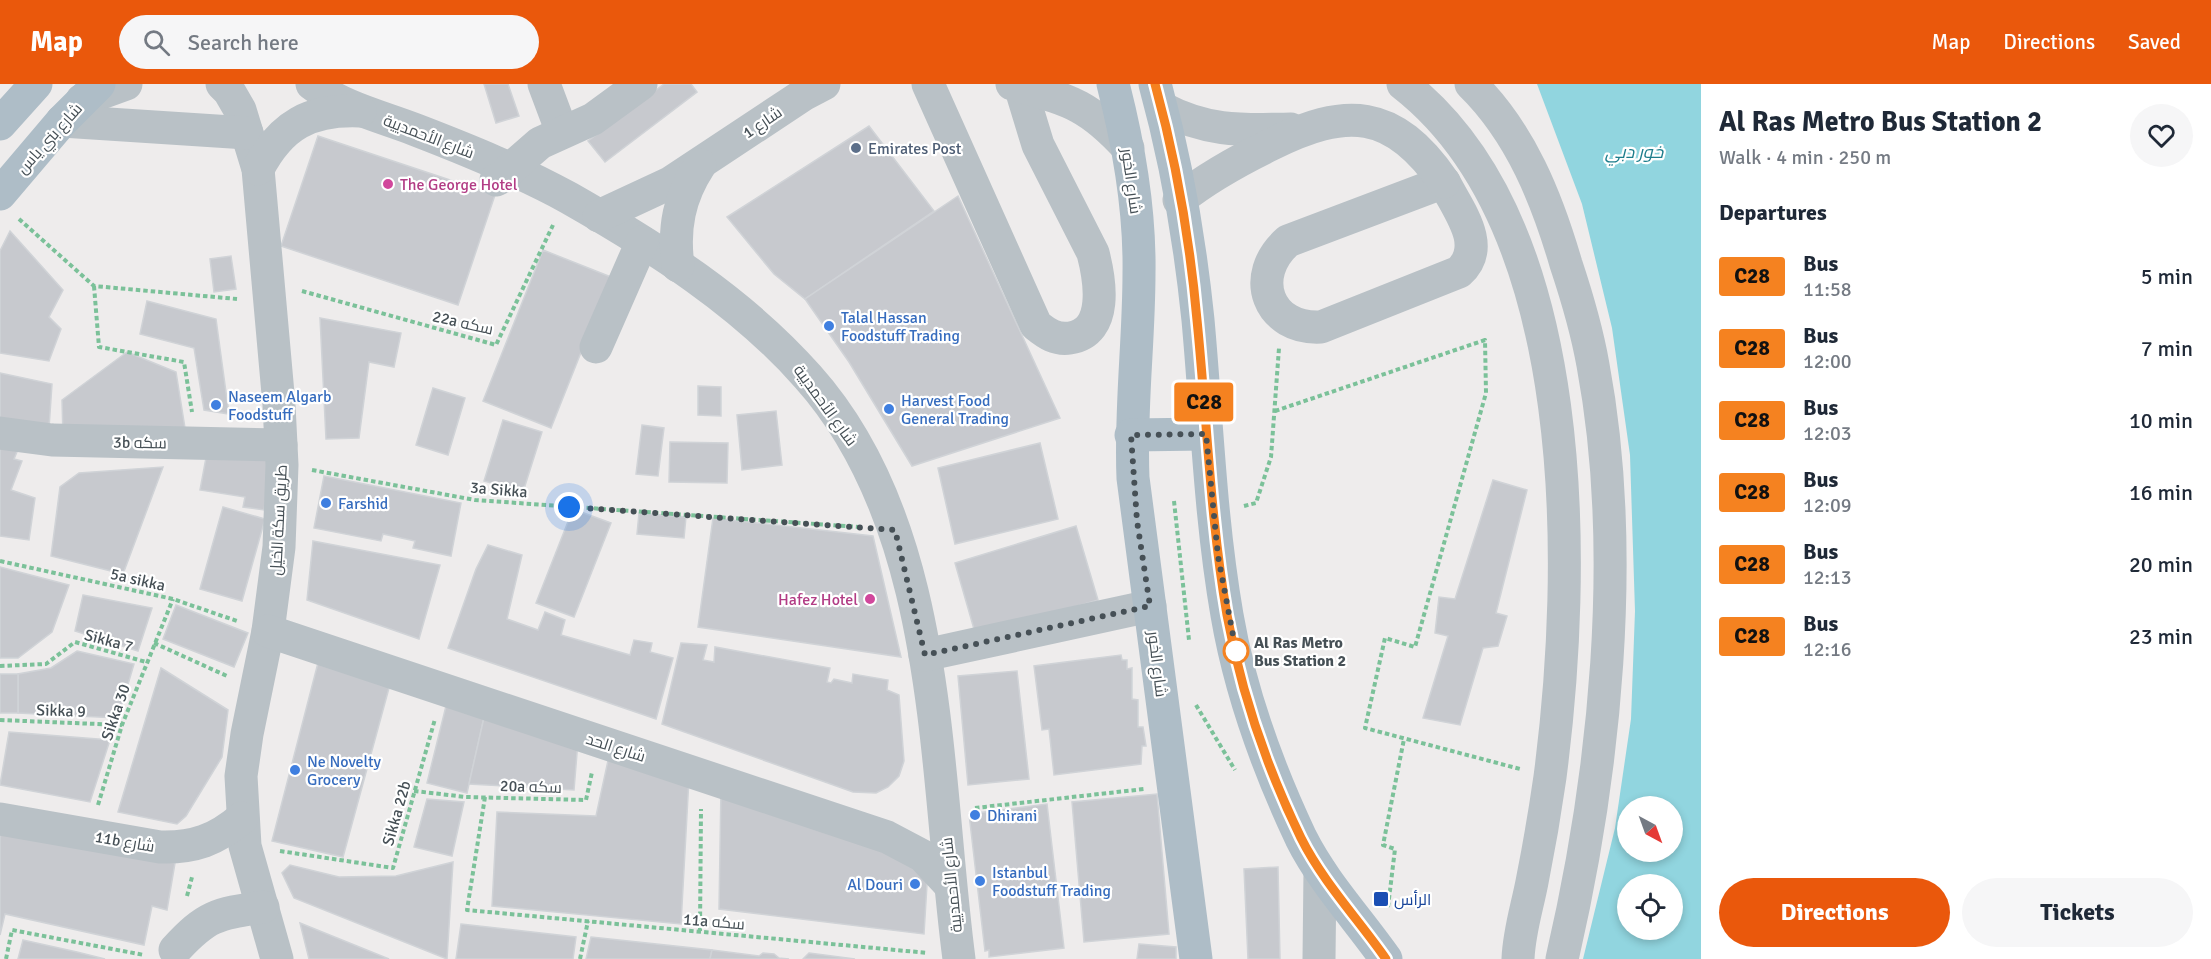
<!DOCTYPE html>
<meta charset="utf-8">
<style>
body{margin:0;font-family:Signika,Cairo,sans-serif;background:#f6f6f7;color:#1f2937;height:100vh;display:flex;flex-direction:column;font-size:22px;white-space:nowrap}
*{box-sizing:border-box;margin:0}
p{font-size:20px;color:#747a83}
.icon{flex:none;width:33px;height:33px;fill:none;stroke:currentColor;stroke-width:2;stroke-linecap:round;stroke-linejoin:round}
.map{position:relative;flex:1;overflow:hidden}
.side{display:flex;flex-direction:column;background:#fff;width:510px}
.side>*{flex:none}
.badge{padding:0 12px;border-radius:4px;font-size:21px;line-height:39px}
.needle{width:39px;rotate:139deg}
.tools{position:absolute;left:1617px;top:712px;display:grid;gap:12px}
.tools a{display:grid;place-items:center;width:66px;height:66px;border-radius:50%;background:#fff;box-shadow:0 3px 9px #0003;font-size:30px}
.you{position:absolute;width:30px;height:30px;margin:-15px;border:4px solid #fff;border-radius:50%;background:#1a73e8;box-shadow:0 0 0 9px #1a73e833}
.map>.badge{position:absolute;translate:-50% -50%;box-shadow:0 0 0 3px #fff}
h2{padding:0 18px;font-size:22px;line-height:54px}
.round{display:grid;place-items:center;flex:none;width:63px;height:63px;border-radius:32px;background:#f6f6f7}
.head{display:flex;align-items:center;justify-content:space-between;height:102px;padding:0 18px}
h1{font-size:28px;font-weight:700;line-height:45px}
.button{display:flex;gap:12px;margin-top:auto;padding:12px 18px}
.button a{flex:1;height:69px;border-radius:36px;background:#ea580c;color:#fff;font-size:24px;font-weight:700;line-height:69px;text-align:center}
.button a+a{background:#f6f6f7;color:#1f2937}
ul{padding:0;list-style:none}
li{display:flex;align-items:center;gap:18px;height:72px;padding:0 18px}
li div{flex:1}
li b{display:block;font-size:22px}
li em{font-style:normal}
li .badge{min-width:66px;font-weight:700;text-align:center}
header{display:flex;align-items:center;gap:36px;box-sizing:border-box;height:84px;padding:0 30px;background:#ea580c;color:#fff}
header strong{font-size:28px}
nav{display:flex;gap:33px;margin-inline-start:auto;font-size:21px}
.search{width:420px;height:54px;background:#f6f6f7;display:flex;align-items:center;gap:15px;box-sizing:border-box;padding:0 21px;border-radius:33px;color:#747a83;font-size:22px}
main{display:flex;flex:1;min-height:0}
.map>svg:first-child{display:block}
.water{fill:#91d5df;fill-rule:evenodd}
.building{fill:#c7c9ce;stroke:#d0d3d7;stroke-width:1.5}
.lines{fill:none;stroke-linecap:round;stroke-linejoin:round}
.path{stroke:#7bc199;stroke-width:4;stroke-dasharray:4.5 3;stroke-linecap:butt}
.minor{stroke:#b9c1c6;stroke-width:33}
.major{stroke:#aebdc7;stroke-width:33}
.line-casing{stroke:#fff;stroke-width:14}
.line{stroke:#f58220;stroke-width:9}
.walk{stroke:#465056;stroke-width:6;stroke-dasharray:0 10.8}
.service-dot{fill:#5c6f8a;stroke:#fff;stroke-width:2}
.hotel-dot{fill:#d1479c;stroke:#fff;stroke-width:2}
.shop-dot{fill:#3f7fe0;stroke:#fff;stroke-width:2}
.stop-dot{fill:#fff;stroke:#f58220;stroke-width:3}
.transit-dot{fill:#1a4fb4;stroke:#fff;stroke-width:2}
.labels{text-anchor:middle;stroke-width:4.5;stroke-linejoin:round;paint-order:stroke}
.street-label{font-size:16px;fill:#465056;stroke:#fff}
.service-label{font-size:16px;fill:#4e5e75;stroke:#fff;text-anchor:start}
.hotel-label{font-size:16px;fill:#b23c85;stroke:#fff;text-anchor:start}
.shop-label{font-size:16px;fill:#366cbe;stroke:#fff;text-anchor:start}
.stop-label{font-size:16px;font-weight:bold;fill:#465056;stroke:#fff;text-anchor:start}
.transit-label{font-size:16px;fill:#164399;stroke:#fff;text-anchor:start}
.water-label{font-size:18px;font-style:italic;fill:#1d7d8c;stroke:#fff}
</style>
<header>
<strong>Map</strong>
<div class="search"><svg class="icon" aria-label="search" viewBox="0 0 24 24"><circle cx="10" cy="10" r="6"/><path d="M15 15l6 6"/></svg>Search here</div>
<nav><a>Map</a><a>Directions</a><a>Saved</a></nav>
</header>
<main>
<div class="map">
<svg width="1701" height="875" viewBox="0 0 1701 875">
<rect width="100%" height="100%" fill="#eeecec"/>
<path class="water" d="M1537,0H1701V875H1583L1615,744L1631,635L1635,527L1630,371L1612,244L1582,120ZM1628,723H1672V768H1628ZM1628,801H1672V846H1628Z"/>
<g class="building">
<polygon points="484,0 508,0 519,32 496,39"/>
<polygon points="664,0 691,0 697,8 605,78 588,57"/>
<polygon points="869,42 934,127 805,215 774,190 727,133"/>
<polygon points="318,52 495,111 458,221 281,162"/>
<polygon points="958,112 1060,334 912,382 849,278 805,215"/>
<polygon points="10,147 63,206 49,233 61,245 49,277 0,269 0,167"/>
<polygon points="543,166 611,193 551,344 483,317"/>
<polygon points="231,172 236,205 214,208 210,175"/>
<polygon points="147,217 216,235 229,330 204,326 194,264 140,250"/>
<polygon points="320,234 401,249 394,283 369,278 359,354 326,355"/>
<polygon points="127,268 176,288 185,344 63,352 62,316"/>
<polygon points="0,289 52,300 49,344 0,335"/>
<polygon points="698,302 721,303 721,332 698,331"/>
<polygon points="433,304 465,314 448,371 416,361"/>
<polygon points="776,327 782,381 742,386 737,331"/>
<polygon points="503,336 542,348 523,408 484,397"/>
<polygon points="642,341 664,344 658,392 636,390"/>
<polygon points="670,358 728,359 727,399 669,398"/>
<polygon points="1040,359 1058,435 955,460 938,384"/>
<polygon points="0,360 19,363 14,375 22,377 11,406 35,414 29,456 0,452"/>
<polygon points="208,363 272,373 264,426 243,423 245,413 200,406"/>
<polygon points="163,383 123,490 51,472 60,403 79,389"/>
<polygon points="324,392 461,419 451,472 413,464 415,457 383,450 381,457 314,444"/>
<polygon points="1493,396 1527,406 1496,529 1507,532 1498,562 1483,564 1460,641 1423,634 1448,552 1435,549 1439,513 1455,515"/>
<polygon points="223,423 265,435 242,517 200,505"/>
<polygon points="573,425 611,439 574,533 536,519"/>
<polygon points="639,429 686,433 684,454 637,450"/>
<polygon points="713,434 873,452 901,573 698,543"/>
<polygon points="1076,442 1098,516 976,552 955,479"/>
<polygon points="313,457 440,481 419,555 307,516"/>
<polygon points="488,461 522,471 507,535 538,546 545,528 565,536 561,551 630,571 634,556 652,559 650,568 673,574 656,635 448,564 476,485"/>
<polygon points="0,483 69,501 52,548 18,574 0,574"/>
<polygon points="83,511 152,524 138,567 75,547"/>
<polygon points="176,521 248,549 234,583 163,555"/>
<polygon points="681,559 707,561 703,576 714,578 715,563 830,584 827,598 831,599 834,595 852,599 853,590 888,596 887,606 899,611 904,677 899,692 888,703 876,709 853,708 662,640"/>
<polygon points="77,567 134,580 118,634 18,629 18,590 51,584"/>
<polygon points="1121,571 1122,576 1127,576 1127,585 1132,584 1132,615 1138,616 1138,643 1143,643 1146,662 1142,662 1141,680 1054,691 1049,645 1042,646 1034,582"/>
<polygon points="319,575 392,593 343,773 272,757"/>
<polygon points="161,584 228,626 222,673 186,732 177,740 118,728"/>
<polygon points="1017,587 1029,695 968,701 958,592"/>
<rect x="0" y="590" width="18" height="39"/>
<polygon points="447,618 485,629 467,709 427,699"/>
<polygon points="485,629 578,657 574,706 469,700"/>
<polygon points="9,648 110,656 90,718 0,701"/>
<polygon points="609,672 689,694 681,840 492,822 497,728 596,732"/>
<polygon points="721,704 928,784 924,850 719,825"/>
<polygon points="1157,710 1169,850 1084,858 1072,718"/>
<polygon points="427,715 464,718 452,772 414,763"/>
<polygon points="1047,720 1064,864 989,873 989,866 985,867 969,730"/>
<polygon points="0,743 175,779 167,826 152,822 144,861 5,830 0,851"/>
<polygon points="453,778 447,875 294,814 282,789 290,781 339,793 396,792"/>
<polygon points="1278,783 1280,875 1248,875 1244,785"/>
<polygon points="300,839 389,875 309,875"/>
<polygon points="461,840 576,853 573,875 456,875"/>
<polygon points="591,853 712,866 710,875 586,875"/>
<polygon points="23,856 77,868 105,875 18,875"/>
<polygon points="1139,860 1176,863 1176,875 1137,875"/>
<polygon points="712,866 759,872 763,869 774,870 779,874 789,875 710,875"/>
<polygon points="809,869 855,875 803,875"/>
</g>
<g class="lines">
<g class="path">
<polyline points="19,135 94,202 237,215"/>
<polyline points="94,202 99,263 184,278 192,328"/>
<polyline points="302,207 496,261 553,141"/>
<polyline points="1275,327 1485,256 1486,309 1415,563 1385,554 1365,644 1520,685"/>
<polyline points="312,386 475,416 859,443"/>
<polyline points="1174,417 1189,556"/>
<polyline points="1244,422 1256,419 1271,373 1279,264"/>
<polyline points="0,477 173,515 237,537"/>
<polyline points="154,559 227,592"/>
<polyline points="0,582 46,580 75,558 146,578"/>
<polyline points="1196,621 1235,686"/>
<polyline points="0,636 122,641"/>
<polyline points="414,707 466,713 586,716 592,688"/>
<polyline points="485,713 467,826 928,869"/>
<polyline points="98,721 122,641 173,515"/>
<polyline points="975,724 1144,705"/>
<polyline points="280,767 393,784 435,635"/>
<polyline points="187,812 192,793"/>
<polyline points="1388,823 1395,765 1383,761 1404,655"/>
<polyline points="700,847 701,725"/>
<polyline points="6,875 12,846 144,871"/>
<polyline points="580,875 588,837"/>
</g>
<g class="minor">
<polyline points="222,0 229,7 240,26 258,85 279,321 282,381 279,463 268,547 247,650 241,692 245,762 277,875"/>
<path d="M312,0C343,24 380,32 416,46C468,66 520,87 569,114C655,163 742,218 808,293C943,444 934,685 959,875"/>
<polyline points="544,0 562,48"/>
<path d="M928,0L1036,241C1047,250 1056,256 1070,254C1109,248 1100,196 1093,169L1038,61L1020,2"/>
<path d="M1012,0C1068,16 1087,19 1128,64"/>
<path d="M1403,0C1584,141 1577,486 1550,693C1545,728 1539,763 1532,798C1527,824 1519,848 1518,875"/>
<path d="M1471,0C1521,49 1547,115 1566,180C1577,213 1587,247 1593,281C1628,469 1605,690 1562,875"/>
<polyline points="82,16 126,0"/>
<path d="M1162,24C1207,48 1242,46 1291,45"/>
<polyline points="62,37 247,49"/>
<path d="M258,85C281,41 310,25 360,27"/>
<polyline points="496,96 506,91 510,85 540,59 593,35 641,0"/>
<path d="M1444,98C1458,126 1488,162 1459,188L1321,243C1268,246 1248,192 1288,157Z"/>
<path d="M1179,116C1208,93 1237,77 1270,61C1346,23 1393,24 1444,98"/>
<polyline points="599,132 670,99 803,11 824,0"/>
<path d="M678,182C673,144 679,113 700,81"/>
<polyline points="596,263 642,158"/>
<polyline points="0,349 52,356 281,361"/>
<polyline points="268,547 887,753 923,772 950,801"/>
<polyline points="925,571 1150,522"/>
<path d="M0,735L160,763C194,764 216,756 242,734"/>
<path d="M175,866C207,831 217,830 263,823"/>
<polyline points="1319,875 1320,787"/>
</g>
<g class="major">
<path d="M1113,0C1129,62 1140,125 1139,189C1139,258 1130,325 1133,394L1196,875"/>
<path d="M1155,0C1176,76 1190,158 1198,236C1207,335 1210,433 1227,531C1240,607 1268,684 1301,754C1323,798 1358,835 1386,875"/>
<polyline points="0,40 36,0"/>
<polyline points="0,110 62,37 99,0"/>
<polyline points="1131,351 1206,350"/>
</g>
</g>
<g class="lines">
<g class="line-casing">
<path id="line" d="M1155,0C1176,76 1190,158 1197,236C1207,335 1210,433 1227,531C1241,608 1267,684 1301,754C1323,798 1358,835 1386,875"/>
</g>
<use href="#line" class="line"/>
<polyline class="walk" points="569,423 895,446 925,571 1150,522 1137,437 1131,351 1206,350 1218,472 1236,567"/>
</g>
<circle class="service-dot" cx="856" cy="64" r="6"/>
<g class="hotel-dot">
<circle cx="388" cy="100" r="6"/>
<circle cx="870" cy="515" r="6"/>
</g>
<g class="shop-dot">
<circle cx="829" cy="242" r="6"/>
<circle cx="216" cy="321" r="6"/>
<circle cx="889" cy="325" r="6"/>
<circle cx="326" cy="419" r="6"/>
<circle cx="295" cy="686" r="6"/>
<circle cx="975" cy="731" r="6"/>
<circle cx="980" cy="797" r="6"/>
<circle cx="915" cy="800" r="6"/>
</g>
<circle class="stop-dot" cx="1236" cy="567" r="12"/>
<rect class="transit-dot" x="1373" y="807" width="16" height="16" rx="3"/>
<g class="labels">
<g class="street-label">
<text transform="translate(762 38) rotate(-34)" y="6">شارع 1</text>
<text transform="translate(429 52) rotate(21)" y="6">شارع الأحمديية</text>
<text transform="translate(49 54) rotate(-48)" y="6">شارع بني ياس</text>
<text transform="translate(1132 97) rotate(82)" y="6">شارع الخور</text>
<text transform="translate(463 238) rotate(13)" y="6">22a سكه</text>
<text transform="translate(826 321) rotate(54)" y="6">شارع الأحمديية</text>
<text transform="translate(140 358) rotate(1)" y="6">3b سكه</text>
<text transform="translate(499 405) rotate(5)" y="6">3a Sikka</text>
<text transform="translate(278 436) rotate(-87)" y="6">طريق سكة الخيل</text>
<text transform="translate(138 495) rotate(13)" y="6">5a sikka</text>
<text transform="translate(109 556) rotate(15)" y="6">Sikka 7</text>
<text transform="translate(1158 580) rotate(83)" y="6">شارع الخور</text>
<text transform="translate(61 626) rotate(2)" y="6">Sikka 9</text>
<text transform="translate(115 628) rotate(-71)" y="6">Sikka 30</text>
<text transform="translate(616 663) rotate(18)" y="6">شارع الحد</text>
<text transform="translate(531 702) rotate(2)" y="6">20a سكه</text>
<text transform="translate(396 729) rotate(-74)" y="6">Sikka 22b</text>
<text transform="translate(125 757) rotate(10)" y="6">11b شارع</text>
<text transform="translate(951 801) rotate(-96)" y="6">شارع الأحمديية</text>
<text transform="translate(714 837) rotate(5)" y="6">11a سكه</text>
</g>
<g class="service-label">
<text x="868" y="70">Emirates Post</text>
</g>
<g class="hotel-label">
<text x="400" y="106">The George Hotel</text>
<text x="858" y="521" text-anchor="end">Hafez Hotel</text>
</g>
<g class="shop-label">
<text x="841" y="239">Talal Hassan<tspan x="841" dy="18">Foodstuff Trading</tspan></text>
<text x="228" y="318">Naseem Algarb<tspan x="228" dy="18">Foodstuff</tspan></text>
<text x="901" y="322">Harvest Food<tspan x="901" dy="18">General Trading</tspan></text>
<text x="338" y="425">Farshid</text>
<text x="307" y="683">Ne Novelty<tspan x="307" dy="18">Grocery</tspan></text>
<text x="987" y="737">Dhirani</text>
<text x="992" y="794">Istanbul<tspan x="992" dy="18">Foodstuff Trading</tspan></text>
<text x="903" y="806" text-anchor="end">Al Douri</text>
</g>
<g class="stop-label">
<text x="1254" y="564">Al Ras Metro<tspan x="1254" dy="18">Bus Station 2</tspan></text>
</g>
<g class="transit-label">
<text x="1394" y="821">الرأس</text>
</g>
<g class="water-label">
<text x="1634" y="74">خور دبي</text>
</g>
</g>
</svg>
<div class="tools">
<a><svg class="needle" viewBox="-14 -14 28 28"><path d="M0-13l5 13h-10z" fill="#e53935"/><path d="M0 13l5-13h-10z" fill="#747a83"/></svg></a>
<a><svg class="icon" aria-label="locate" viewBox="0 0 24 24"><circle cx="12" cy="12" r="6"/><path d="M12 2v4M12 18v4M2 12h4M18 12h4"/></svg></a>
</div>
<div class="you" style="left:569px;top:423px"></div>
<b class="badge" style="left:1204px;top:318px;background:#f58220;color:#111">C28</b>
</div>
<section class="side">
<div class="head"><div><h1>Al Ras Metro Bus Station 2</h1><p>Walk · 4 min · 250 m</p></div><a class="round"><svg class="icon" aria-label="heart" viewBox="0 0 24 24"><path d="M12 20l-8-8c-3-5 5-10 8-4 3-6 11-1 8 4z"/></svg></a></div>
<h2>Departures</h2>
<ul>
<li><span class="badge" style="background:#f58220;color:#111">C28</span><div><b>Bus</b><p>11:58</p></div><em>5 min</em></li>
<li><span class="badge" style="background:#f58220;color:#111">C28</span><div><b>Bus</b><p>12:00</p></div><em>7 min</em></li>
<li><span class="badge" style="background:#f58220;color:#111">C28</span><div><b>Bus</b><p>12:03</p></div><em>10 min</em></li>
<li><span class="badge" style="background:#f58220;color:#111">C28</span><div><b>Bus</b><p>12:09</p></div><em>16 min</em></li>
<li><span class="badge" style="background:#f58220;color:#111">C28</span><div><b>Bus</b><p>12:13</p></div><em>20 min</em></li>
<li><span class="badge" style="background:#f58220;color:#111">C28</span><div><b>Bus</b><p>12:16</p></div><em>23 min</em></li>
</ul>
<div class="button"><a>Directions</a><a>Tickets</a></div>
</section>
</main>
